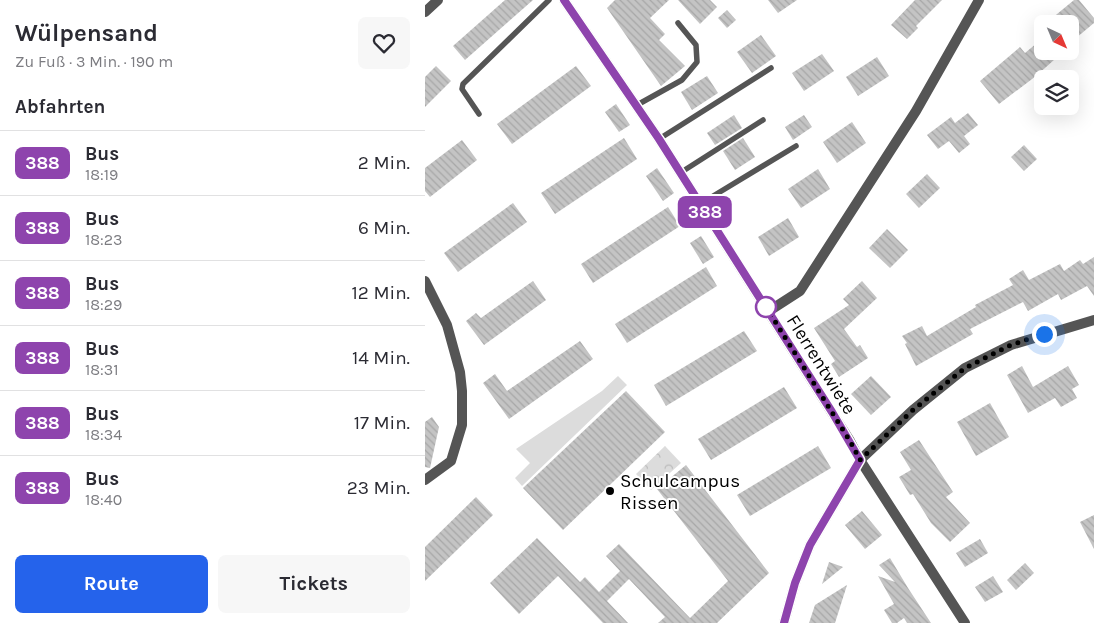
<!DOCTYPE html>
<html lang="de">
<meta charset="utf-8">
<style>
body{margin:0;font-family:Karla,sans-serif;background:#f7f7f7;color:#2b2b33;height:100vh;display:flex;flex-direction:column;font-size:19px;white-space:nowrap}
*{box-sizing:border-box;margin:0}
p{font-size:16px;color:#7c7c81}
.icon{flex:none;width:28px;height:28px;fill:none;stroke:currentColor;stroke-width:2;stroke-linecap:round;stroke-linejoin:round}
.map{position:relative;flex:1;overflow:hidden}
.sheet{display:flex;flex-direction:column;background:#fff;width:425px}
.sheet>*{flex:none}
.badge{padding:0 10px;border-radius:8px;font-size:18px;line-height:32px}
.needle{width:32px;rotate:136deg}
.controls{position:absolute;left:609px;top:15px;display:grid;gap:10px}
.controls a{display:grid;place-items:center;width:45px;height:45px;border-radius:8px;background:#fff;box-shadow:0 5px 20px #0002;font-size:25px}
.you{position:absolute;width:25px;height:25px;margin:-12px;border:4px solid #fff;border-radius:50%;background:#1a73e8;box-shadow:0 0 0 8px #1a73e833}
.map>.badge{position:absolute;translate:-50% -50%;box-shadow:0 0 0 2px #fff}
h2{padding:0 15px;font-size:19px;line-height:45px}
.round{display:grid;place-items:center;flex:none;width:52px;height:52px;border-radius:8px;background:#f7f7f7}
.overview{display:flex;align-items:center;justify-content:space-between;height:85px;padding:0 15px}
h1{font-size:24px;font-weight:700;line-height:38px}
.primary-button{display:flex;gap:10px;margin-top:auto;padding:10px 15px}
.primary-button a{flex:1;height:58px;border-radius:8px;background:#2563eb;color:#fff;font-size:20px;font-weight:700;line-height:58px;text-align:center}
.primary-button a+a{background:#f7f7f7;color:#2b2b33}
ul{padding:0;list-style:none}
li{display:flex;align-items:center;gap:15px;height:65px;padding:0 15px;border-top:1px solid #e1e1e2}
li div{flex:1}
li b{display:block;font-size:19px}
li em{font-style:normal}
li .badge{min-width:55px;font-weight:700;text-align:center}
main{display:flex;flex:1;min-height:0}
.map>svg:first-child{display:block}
.grass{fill:#dcdcdc}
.park{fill:url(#park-crowns)}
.building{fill:url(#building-back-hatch)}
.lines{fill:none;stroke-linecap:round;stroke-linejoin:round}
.lane{stroke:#555;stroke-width:5.5}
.street{stroke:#555;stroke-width:10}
.line-casing{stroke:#fff;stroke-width:11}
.line{stroke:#8e44ad;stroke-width:8}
.walk{stroke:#000;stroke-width:5;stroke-dasharray:0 9}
.stop-dot{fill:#fff;stroke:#8e44ad;stroke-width:2.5}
.poi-dot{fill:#000;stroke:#fff;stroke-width:2}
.labels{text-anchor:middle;stroke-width:4;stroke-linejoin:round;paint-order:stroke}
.street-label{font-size:19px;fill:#000;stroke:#fff}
.poi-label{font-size:19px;fill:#000;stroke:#fff;text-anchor:start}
</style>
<main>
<section class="sheet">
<div class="overview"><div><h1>Wülpensand</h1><p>Zu Fuß · 3 Min. · 190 m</p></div><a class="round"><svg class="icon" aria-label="heart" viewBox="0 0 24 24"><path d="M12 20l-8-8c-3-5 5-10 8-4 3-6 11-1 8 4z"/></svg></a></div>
<h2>Abfahrten</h2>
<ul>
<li><span class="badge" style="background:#8e44ad;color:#fff">388</span><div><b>Bus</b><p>18:19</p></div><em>2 Min.</em></li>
<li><span class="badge" style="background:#8e44ad;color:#fff">388</span><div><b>Bus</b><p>18:23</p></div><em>6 Min.</em></li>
<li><span class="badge" style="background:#8e44ad;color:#fff">388</span><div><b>Bus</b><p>18:29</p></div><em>12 Min.</em></li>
<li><span class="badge" style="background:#8e44ad;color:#fff">388</span><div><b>Bus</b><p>18:31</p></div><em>14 Min.</em></li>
<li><span class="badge" style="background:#8e44ad;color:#fff">388</span><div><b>Bus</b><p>18:34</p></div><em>17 Min.</em></li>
<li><span class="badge" style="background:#8e44ad;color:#fff">388</span><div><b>Bus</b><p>18:40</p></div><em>23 Min.</em></li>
</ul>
<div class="primary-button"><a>Route</a><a>Tickets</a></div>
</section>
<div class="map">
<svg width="669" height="623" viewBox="0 0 669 623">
<defs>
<pattern id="park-crowns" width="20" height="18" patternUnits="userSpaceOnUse" patternTransform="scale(1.25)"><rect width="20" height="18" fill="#dcdcdc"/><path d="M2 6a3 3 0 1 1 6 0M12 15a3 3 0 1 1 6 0" fill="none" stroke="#bbb"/></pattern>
<pattern id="building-back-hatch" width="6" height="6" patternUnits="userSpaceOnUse" patternTransform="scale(1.25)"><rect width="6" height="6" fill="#c4c4c4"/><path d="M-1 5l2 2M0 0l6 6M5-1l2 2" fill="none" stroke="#a7a7a7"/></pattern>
</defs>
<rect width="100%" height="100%" fill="#fff"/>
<polygon class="grass" points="193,376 202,385 97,486 90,478 105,463 91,449 177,391"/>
<polygon class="park" points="240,446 256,463 226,490 211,474"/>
<g class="building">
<polygon points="80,0 108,0 40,60 28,46"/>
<polygon points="190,0 244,0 225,18 240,34 234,40 260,66 236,86 182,8"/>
<polygon points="253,0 285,0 292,7 275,24"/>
<polygon points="343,0 372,0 353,13"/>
<polygon points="490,0 517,0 491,26 493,28 482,39 466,25"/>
<polygon points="649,0 654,0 669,18 669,23 645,43 645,24 620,24"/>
<polygon points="302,10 311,20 302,28 293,18"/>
<polygon points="336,35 351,56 327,73 312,52"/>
<polygon points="618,38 618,51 639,51 611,76 574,104 555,81 595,47 600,53"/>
<polygon points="397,54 409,71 379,91 367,73"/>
<polygon points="452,57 464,76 433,96 421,77"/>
<polygon points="11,66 26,81 0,107 0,77"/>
<polygon points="151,66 166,86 87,144 72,124"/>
<polygon points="282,76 293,93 267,110 256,92"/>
<polygon points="191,104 205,125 194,132 180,112"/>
<polygon points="543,113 553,125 539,136 545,144 534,153 524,141 513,149 502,135 526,117 530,123"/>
<polygon points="309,115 317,128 290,145 282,133"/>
<polygon points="379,115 387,127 368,140 360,127"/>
<polygon points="427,122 441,143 412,163 398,142"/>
<polygon points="199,138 212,159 130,214 116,193"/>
<polygon points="318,138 330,157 310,170 298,151"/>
<polygon points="37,140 52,160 5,197 0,191 0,168"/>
<polygon points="599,145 612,159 599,171 586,157"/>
<polygon points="232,168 249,193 238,201 221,176"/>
<polygon points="393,169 405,189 376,208 363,189"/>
<polygon points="502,174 515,188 494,208 481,194"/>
<polygon points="88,203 102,222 33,272 19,253"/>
<polygon points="243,207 255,226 168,283 156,264"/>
<polygon points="363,218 374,237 344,256 333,237"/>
<polygon points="462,229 483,250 465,268 444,248"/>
<polygon points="276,236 289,257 278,264 265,243"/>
<polygon points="669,257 669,296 662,286 636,300 633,294 603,311 598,302 545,329 548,334 491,366 480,344 482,343 477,336 497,326 502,336 551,307 550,305 588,285 584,279 598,270 604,280 635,264 639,271 655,260 658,264"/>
<polygon points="281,267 292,286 202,343 190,324"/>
<polygon points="108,281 121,300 59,345 41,321 51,313 56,318"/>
<polygon points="437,281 452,298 419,329 432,347 435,345 443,358 414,377 406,364 410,361 389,328 424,305 418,299"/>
<polygon points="319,331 332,351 241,406 229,385"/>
<polygon points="155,341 168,359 84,419 58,383 70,374 82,391"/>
<polygon points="597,366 608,387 643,366 654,385 647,389 652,398 636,407 630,398 603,413 582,375"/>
<polygon points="446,376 466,397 446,415 426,394"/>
<polygon points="359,387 372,408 286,460 273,439"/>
<polygon points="201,391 240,432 138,530 98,488"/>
<polygon points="565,403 584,437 551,456 532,422"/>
<polygon points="7,417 14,427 5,468 0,467 0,422"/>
<polygon points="494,440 528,492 521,497 545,523 525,542 506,523 488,494 485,495 474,477 486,470 475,452"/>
<polygon points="393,446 406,468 325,516 312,495"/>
<polygon points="261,465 344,573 292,623 233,623 240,617 204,579 182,601 203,623 178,623 133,576 94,614 65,583 112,538 155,582 160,577 174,592 195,571 181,556 194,544 265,618 303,581 232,489"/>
<polygon points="51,497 68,515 0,581 0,547"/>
<polygon points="437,511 457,535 440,549 420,525"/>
<polygon points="669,515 669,549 655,522"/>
<polygon points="555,539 563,553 540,567 531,553"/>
<polygon points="465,558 483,588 506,623 482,623 479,618 472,623 467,623 459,610 469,604 453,576 470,582 454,565"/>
<polygon points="404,562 418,567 397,584"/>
<polygon points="600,563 609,573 591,590 582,580"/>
<polygon points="568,576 578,592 560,602 550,587"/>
<polygon points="422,585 410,623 384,623 390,605"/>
</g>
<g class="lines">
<g class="lane">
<polyline points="212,105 257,80 272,62 271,45 253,23"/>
<polyline points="54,114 37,89 38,84 124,0"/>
<polyline points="234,139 346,68"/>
<polyline points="255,173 338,120"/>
<polyline points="275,204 371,146"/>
</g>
<g class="street">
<polyline points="139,0 234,139 425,441 435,460 540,623"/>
<polyline points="0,12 13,0"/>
<polyline points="0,281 22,325 35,372 37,391 37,425 26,461 0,480"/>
<polyline points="344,311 375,291 491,111 554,0"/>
<polyline points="359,623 370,583 385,545 435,460 488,410 540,368 586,345 669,320"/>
</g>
</g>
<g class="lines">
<g class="line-casing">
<polyline id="line" points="139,0 234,139 407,412 435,460 385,545 370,583 359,623"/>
</g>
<use href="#line" class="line"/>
<polyline class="walk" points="341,307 425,441 435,460 488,410 540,368 586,345 619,334"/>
</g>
<circle class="stop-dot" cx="341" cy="307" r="10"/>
<circle class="poi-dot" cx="185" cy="491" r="5"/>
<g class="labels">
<g class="street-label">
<text transform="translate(397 364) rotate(58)" y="7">Flerrentwiete</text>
</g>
<g class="poi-label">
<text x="195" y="487">Schulcampus<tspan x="195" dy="22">Rissen</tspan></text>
</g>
</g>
</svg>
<div class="controls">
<a><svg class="needle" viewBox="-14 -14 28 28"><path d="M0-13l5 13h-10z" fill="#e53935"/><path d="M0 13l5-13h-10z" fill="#7c7c81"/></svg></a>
<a><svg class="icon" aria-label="layers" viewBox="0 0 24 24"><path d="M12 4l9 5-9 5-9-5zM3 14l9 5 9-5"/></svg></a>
</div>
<div class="you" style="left:619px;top:334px"></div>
<b class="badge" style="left:280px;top:212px;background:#8e44ad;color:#fff">388</b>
</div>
</main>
